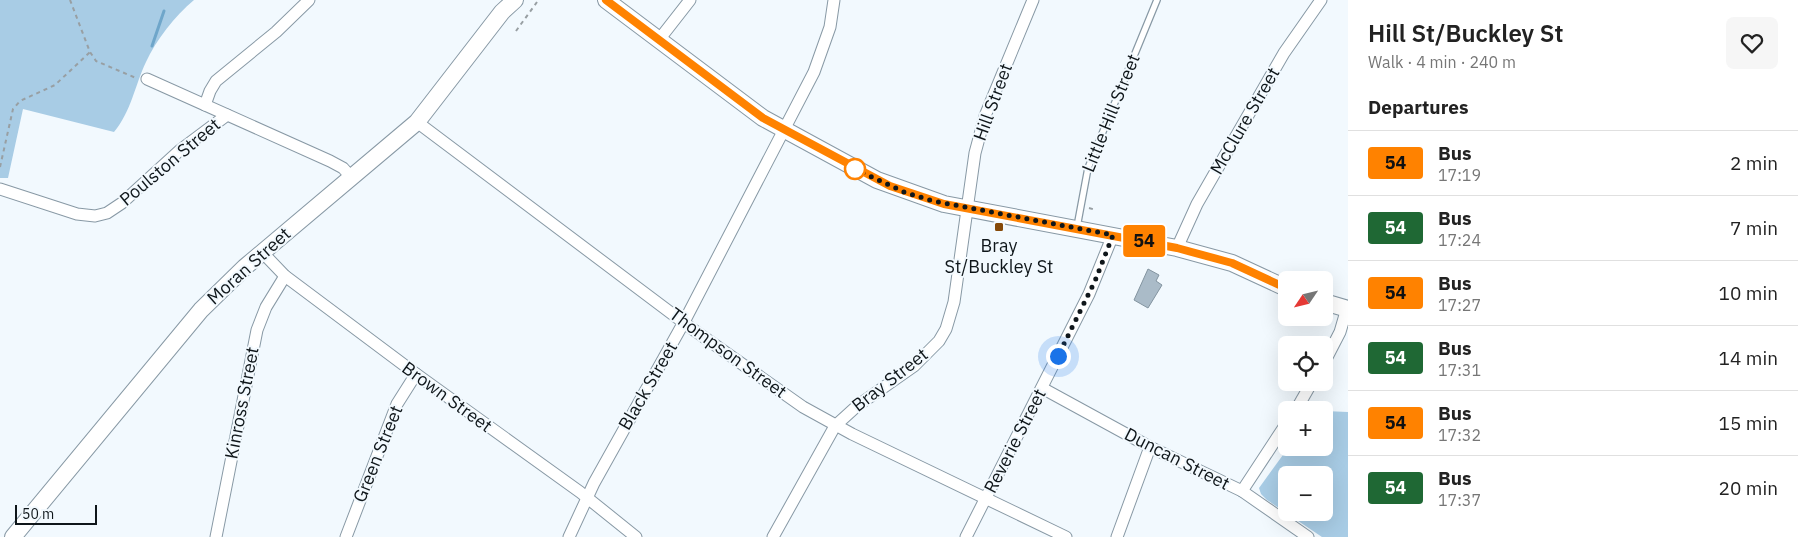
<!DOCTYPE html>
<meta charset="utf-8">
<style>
body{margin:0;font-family:"IBM Plex Sans",sans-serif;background:#f6f6f6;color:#222;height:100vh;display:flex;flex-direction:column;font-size:19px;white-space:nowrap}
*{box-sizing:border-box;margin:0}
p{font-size:16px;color:#767676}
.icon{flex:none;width:28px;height:28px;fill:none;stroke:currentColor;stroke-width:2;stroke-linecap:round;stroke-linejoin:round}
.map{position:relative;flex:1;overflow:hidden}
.panel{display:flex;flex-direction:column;background:#fff;width:450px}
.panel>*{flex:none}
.badge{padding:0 10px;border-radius:4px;font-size:18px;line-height:32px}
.needle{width:32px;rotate:235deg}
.tools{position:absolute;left:1278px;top:271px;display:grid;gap:10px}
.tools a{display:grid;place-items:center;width:55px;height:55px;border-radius:8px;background:#fff;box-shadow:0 5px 20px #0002;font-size:25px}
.scale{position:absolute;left:15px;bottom:12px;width:82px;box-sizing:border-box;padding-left:5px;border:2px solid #0f161a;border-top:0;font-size:14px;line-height:18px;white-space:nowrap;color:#0f161a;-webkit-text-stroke:4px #f2f9fe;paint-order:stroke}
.you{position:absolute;width:25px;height:25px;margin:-12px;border:4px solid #fff;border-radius:50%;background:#1a73e8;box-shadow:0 0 0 8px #1a73e833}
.map>.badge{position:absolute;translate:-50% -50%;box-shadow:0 0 0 2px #fff}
h2{padding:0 20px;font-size:19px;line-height:45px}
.round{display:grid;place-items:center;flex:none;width:52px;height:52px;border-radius:8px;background:#f6f6f6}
.overview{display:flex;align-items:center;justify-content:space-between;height:85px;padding:0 20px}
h1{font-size:24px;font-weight:600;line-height:38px}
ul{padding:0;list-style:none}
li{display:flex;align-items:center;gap:15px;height:65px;padding:0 20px;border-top:1px solid #e0e0e0}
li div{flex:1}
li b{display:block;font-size:19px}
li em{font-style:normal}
li .badge{min-width:55px;font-weight:700;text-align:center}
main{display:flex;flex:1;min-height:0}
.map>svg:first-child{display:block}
.green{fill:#a8cce5;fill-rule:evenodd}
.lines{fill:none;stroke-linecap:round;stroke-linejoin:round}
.stream{stroke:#6fa6ca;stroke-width:3}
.building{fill:#aabbc8;stroke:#8394a0}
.lane-casing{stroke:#8899a5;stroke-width:8}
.street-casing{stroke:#8899a5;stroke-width:13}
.secondary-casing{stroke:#8899a5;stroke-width:18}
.path{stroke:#989fa3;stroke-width:2;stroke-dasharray:4 4;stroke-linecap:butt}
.lane{stroke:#fff;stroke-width:5.5}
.street{stroke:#fff;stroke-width:11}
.secondary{stroke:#fff;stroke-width:16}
.line-casing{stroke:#fff;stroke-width:11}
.line{stroke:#ff8200;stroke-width:8}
.walk{stroke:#0f161a;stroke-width:5;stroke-dasharray:0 9}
.stop-dot{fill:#fff;stroke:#ff8200;stroke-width:2.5}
.poi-dot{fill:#864908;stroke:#f2f9fe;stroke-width:2}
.labels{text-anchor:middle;stroke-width:4;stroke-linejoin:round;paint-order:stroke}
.street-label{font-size:18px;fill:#0f161a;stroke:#f2f9fe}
.poi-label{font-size:18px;fill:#0f161a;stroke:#f2f9fe}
</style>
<main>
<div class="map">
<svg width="1348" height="537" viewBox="0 0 1348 537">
<rect width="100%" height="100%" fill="#f2f9fe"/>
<g class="green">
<path d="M0,0H194C175,16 156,40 146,62C135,85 131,112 114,132L23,109L8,178H0Z"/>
<path d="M1324,411L1348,412V537H1322L1267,500L1261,494L1259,488L1288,448H1324ZM1286,475H1324V512H1286Z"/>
</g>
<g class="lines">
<polyline class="stream" points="152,46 164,11"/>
</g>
<polygon class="building" points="1148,269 1159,275 1156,281 1162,285 1148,308 1134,300"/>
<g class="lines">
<g class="lane-casing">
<polyline id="lane" points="1077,227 1088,168 1157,0"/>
</g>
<g class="street-casing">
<g id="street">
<polyline points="658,41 690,0"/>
<polyline points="147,79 330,161 343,168 352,178"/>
<polyline points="205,105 210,91 216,81 276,32 309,0"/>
<polyline points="417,122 691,328 803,407 852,434 1066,537"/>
<polyline points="0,189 77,214 95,216 107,213 122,203 179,151 227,115"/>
<polyline points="1177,248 1197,204 1284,53 1321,0"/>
<polyline points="262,252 285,276 416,374 580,492 636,537"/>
<polyline points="1324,363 1340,332 1347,308"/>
<polyline points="1042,388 1150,447 1242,491 1308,537"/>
<polyline points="1296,410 1312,382"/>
<polyline points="1242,491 1286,424"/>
<polyline points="216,537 257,330 266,307 285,276"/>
<polyline points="346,537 397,404 416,374"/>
<polyline points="569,537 594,483 684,322 814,72 830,27 834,0"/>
<polyline points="773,537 835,426 857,406 914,366 939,341 946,329 954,302 975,153 985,116 1033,0"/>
<polyline points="966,537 1089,294 1113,235"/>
<polyline points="1117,537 1150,447"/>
</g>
</g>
<g class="secondary-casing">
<g id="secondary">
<polyline points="606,0 763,118 877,180 944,204 1177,248 1232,263 1286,288"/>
<polyline points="1324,302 1348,309"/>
<polyline points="13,537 201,310 245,267 417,122 502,12 515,0"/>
</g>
</g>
<g class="path">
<polyline points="70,0 90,52 96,61 136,78"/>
<polyline points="516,31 537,2"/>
<polyline points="0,167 13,109 20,101 55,85 90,52"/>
<polyline points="1089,208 1096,210"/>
</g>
<use href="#lane" class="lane"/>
<use href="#street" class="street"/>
<use href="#secondary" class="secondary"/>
</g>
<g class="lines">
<g class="line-casing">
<polyline id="line" points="606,0 763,118 890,186 944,204 1177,248 1232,263 1286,288"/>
</g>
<use href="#line" class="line"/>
<polyline class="walk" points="855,169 904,192 933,201 1113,235 1095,281 1058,356"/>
</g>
<circle class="stop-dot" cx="855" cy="169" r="10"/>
<rect class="poi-dot" x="994" y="222" width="10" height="10" rx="2.5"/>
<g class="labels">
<g class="street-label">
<text transform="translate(993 102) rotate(-70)" y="6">Hill Street</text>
<text transform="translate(1111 113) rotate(-68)" y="6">Little Hill Street</text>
<text transform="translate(1245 121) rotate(-60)" y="6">McClure Street</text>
<text transform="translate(170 162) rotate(-40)" y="6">Poulston Street</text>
<text transform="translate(249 266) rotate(-42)" y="6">Moran Street</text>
<text transform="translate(728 353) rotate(36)" y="6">Thompson Street</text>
<text transform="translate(890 380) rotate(-38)" y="6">Bray Street</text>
<text transform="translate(648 386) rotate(-60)" y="6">Black Street</text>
<text transform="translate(447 397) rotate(36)" y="6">Brown Street</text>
<text transform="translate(242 403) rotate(-79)" y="6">Kinross Street</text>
<text transform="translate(1015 441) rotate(-63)" y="6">Reverie Street</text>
<text transform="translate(378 454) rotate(-68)" y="6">Green Street</text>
<text transform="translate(1177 459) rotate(27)" y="6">Duncan Street</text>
</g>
<g class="poi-label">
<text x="999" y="252">Bray<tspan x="999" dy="21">St/Buckley St</tspan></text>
</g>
</g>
</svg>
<div class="tools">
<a><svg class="needle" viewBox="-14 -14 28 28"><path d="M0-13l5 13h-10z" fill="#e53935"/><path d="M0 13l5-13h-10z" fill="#767676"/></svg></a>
<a><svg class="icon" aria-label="locate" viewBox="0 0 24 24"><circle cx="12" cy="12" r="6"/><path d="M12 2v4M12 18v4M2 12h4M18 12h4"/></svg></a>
<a>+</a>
<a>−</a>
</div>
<div class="scale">50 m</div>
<div class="you" style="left:1058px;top:356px"></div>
<b class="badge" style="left:1144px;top:241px;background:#ff8200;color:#111">54</b>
</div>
<section class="panel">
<div class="overview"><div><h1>Hill St/Buckley St</h1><p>Walk · 4 min · 240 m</p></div><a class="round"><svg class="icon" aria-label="heart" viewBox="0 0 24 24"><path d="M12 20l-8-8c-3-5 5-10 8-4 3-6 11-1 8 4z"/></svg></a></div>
<h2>Departures</h2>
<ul>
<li><span class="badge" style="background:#ff8200;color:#111">54</span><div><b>Bus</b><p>17:19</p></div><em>2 min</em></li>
<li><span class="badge" style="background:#1f6834;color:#fff">54</span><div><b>Bus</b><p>17:24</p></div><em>7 min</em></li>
<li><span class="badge" style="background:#ff8200;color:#111">54</span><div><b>Bus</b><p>17:27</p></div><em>10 min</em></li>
<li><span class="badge" style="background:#1f6834;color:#fff">54</span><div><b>Bus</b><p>17:31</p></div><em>14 min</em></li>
<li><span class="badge" style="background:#ff8200;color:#111">54</span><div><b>Bus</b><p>17:32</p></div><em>15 min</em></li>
<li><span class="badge" style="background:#1f6834;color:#fff">54</span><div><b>Bus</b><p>17:37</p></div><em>20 min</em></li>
</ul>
</section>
</main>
